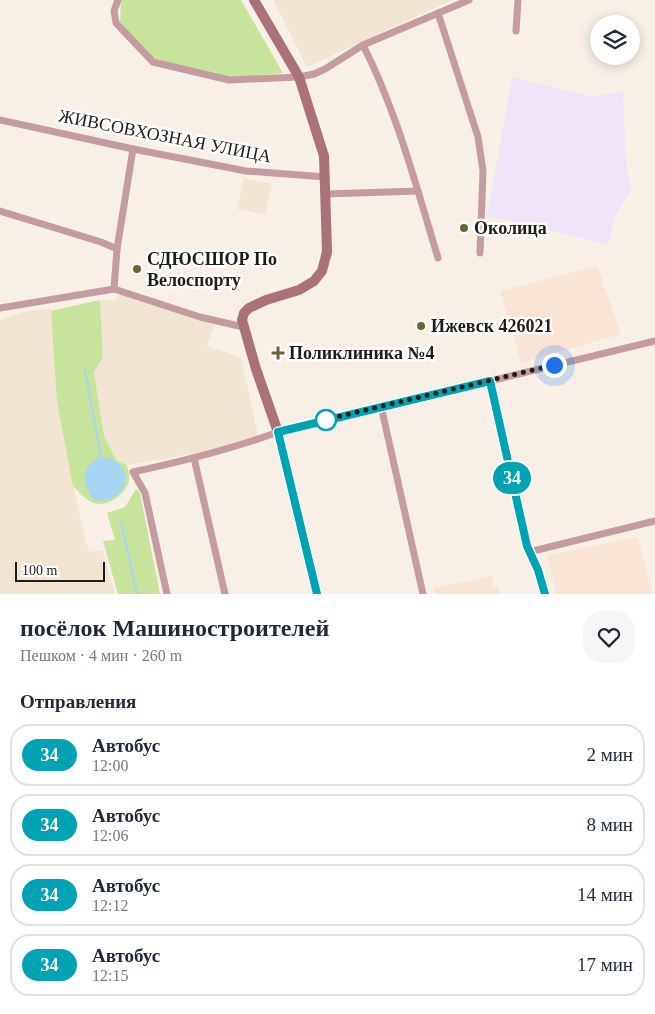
<!DOCTYPE html>
<html lang="ru">
<meta charset="utf-8">
<style>
body{margin:0;font-family:Georgia,serif;background:#f6f6f7;color:#1f2937;height:100vh;display:flex;flex-direction:column;font-size:19px;white-space:nowrap}
*{box-sizing:border-box;margin:0}
p{font-size:16px;color:#747a83}
.icon{flex:none;width:28px;height:28px;fill:none;stroke:currentColor;stroke-width:2;stroke-linecap:round;stroke-linejoin:round}
.map{position:relative;height:594px;overflow:hidden}
.details{display:flex;flex-direction:column;background:#fff;flex:1}
.details>*{flex:none}
.badge{padding:0 10px;border-radius:16px;font-size:18px;line-height:32px}
.buttons{position:absolute;left:590px;top:15px;display:grid;gap:10px}
.buttons a{display:grid;place-items:center;width:50px;height:50px;border-radius:50%;background:#fff;box-shadow:0 2px 12px #0003;font-size:25px}
.scale{position:absolute;left:15px;bottom:12px;width:90px;box-sizing:border-box;padding-left:5px;border:2px solid #201d19;border-top:0;font-size:14px;line-height:18px;white-space:nowrap;color:#201d19;-webkit-text-stroke:4px #fff;paint-order:stroke}
.you{position:absolute;width:25px;height:25px;margin:-12px;border:4px solid #fff;border-radius:50%;background:#1a73e8;box-shadow:0 0 0 8px #1a73e833}
.map>.badge{position:absolute;translate:-50% -50%;box-shadow:0 0 0 2px #fff}
h2{padding:0 20px;font-size:19px;line-height:45px}
.round{display:grid;place-items:center;flex:none;width:52px;height:52px;border-radius:20px;background:#f6f6f7}
.headline{display:flex;align-items:center;justify-content:space-between;height:85px;padding:0 20px}
h1{font-size:24px;font-weight:700;line-height:38px}
ul{padding:0;list-style:none}
li{display:flex;align-items:center;gap:15px;height:62px;margin:0 10px 8px;padding:0 10px;border:2px solid #e0e1e3;border-radius:20px}
li div{flex:1}
li b{display:block;font-size:19px}
li em{font-style:normal}
li .badge{min-width:55px;font-weight:700;text-align:center}
.map>svg:first-child{display:block}
.built{fill:#f1e4d3}
.education{fill:#f7e4d4}
.medical{fill:#eee3f7}
.green{fill:#c8e39b}
.water{fill:#a5d6f4}
.lines{fill:none;stroke-linecap:round;stroke-linejoin:round}
.stream{stroke:#a5d6f4;stroke-width:2}
.street{stroke:#c49ba0;stroke-width:7}
.secondary{stroke:#ab7178;stroke-width:10}
.line-casing{stroke:#fff;stroke-width:11}
.line{stroke:#00a3b4;stroke-width:8}
.walk{stroke:#201d19;stroke-width:5;stroke-dasharray:0 9}
.poi-dot{fill:#696531;stroke:#fff;stroke-width:2}
.stop-dot{fill:#fff;stroke:#00a3b4;stroke-width:2.5}
.labels{text-anchor:middle;stroke-width:5;stroke-linejoin:round;paint-order:stroke}
.street-label{font-size:18px;fill:#201d19;stroke:#fff}
.poi-label{font-size:18px;font-weight:bold;fill:#201d19;stroke:#fff;text-anchor:start}
</style>
<div class="map">
<svg width="655" height="594" viewBox="0 0 655 594">
<rect width="100%" height="100%" fill="#f8f0e6"/>
<g class="built">
<polygon points="273,0 452,0 307,67"/>
<polygon points="244,178 272,184 265,215 237,209"/>
<polygon points="120,294 214,325 207,346 241,357 258,435 209,451 127,465 117,461 104,436 94,372 103,357 100,300 114,300"/>
<polygon points="50,308 53,322 57,402 80,517 89,552 102,550 115,594 0,594 0,320 28,311"/>
</g>
<g class="education">
<polygon points="597,266 621,334 521,363 500,291"/>
<polygon points="638,537 652,594 556,594 548,555"/>
<polygon points="492,576 494,587 498,587 500,594 435,594 433,588"/>
</g>
<polygon class="medical" points="512,77 594,97 623,91 626,166 632,189 616,214 608,244 487,216"/>
<g class="green">
<polygon points="121,0 241,0 283,73 230,78 153,58 120,22"/>
<path d="M100,300L103,357L94,372L104,436L117,461L127,465C129,472 131,481 126,488C119,499 103,508 91,502C84,498 79,492 73,486L57,402L51,311Z"/>
<polygon points="136,489 140,493 160,594 118,594 103,541 115,540 107,513 125,507"/>
</g>
<path class="water" d="M101,457C138,460 131,506 94,500C81,483 80,466 101,457Z"/>
<g class="lines">
<g class="stream">
<polyline points="85,370 101,457"/>
<polyline points="121,522 137,594"/>
</g>
<g class="street">
<polyline points="118,0 114,11 116,23 153,62 229,80 299,77 314,74 325,69 363,45 469,0"/>
<polyline points="438,13 478,137 483,171 480,253"/>
<polyline points="516,31 518,0"/>
<path d="M363,45C397,112 416,186 438,258"/>
<polyline points="0,120 133,149 246,171 326,177"/>
<polyline points="326,194 418,191"/>
<polyline points="0,211 101,242 117,249"/>
<polyline points="114,289 117,249 133,149"/>
<polyline points="0,308 114,289 200,317 243,327"/>
<polyline points="490,381 655,341"/>
<polyline points="381,406 423,594"/>
<polyline points="194,458 225,594"/>
<polyline points="529,552 655,521"/>
<path d="M167,594L145,493L133,472C184,461 229,450 278,432"/>
</g>
<g class="secondary">
<polyline points="254,0 299,77 324,156 327,252 322,271 314,281 299,290 266,300 249,308 244,313 242,320 256,369 278,432 317,594"/>
<polyline points="278,432 490,381 527,546 538,570 545,594"/>
</g>
</g>
<g class="lines">
<g class="line-casing">
<polyline id="line" points="317,594 278,432 490,381 527,546 538,570 545,594"/>
</g>
<use href="#line" class="line"/>
<polyline class="walk" points="326,420 324,420 554,365"/>
</g>
<g class="poi-dot">
<circle cx="464" cy="228" r="5"/>
<circle cx="137" cy="269" r="5"/>
<circle cx="421" cy="326" r="5"/>
<path d="M275.5 345.5h5v5h5v5h-5v5h-5v-5h-5v-5h5z"/>
</g>
<circle class="stop-dot" cx="326" cy="420" r="10"/>
<g class="labels">
<g class="street-label">
<text transform="translate(165 136) rotate(11)" y="6">ЖИВСОВХОЗНАЯ УЛИЦА</text>
</g>
<g class="poi-label">
<text x="474" y="234">Околица</text>
<text x="147" y="265">СДЮСШОР По<tspan x="147" dy="21">Велоспорту</tspan></text>
<text x="431" y="332">Ижевск 426021</text>
<text x="289" y="359">Поликлиника №4</text>
</g>
</g>
</svg>
<div class="buttons">
<a><svg class="icon" aria-label="layers" viewBox="0 0 24 24"><path d="M12 4l9 5-9 5-9-5zM3 14l9 5 9-5"/></svg></a>
</div>
<div class="scale">100 m</div>
<div class="you" style="left:554px;top:365px"></div>
<b class="badge" style="left:512px;top:478px;background:#00a3b4;color:#fff">34</b>
</div>
<section class="details">
<div class="headline"><div><h1>посёлок Машиностроителей</h1><p>Пешком · 4 мин · 260 m</p></div><a class="round"><svg class="icon" aria-label="heart" viewBox="0 0 24 24"><path d="M12 20l-8-8c-3-5 5-10 8-4 3-6 11-1 8 4z"/></svg></a></div>
<h2>Отправления</h2>
<ul>
<li><span class="badge" style="background:#00a3b4;color:#fff">34</span><div><b>Автобус</b><p>12:00</p></div><em>2 мин</em></li>
<li><span class="badge" style="background:#00a3b4;color:#fff">34</span><div><b>Автобус</b><p>12:06</p></div><em>8 мин</em></li>
<li><span class="badge" style="background:#00a3b4;color:#fff">34</span><div><b>Автобус</b><p>12:12</p></div><em>14 мин</em></li>
<li><span class="badge" style="background:#00a3b4;color:#fff">34</span><div><b>Автобус</b><p>12:15</p></div><em>17 мин</em></li>
</ul>
</section>
